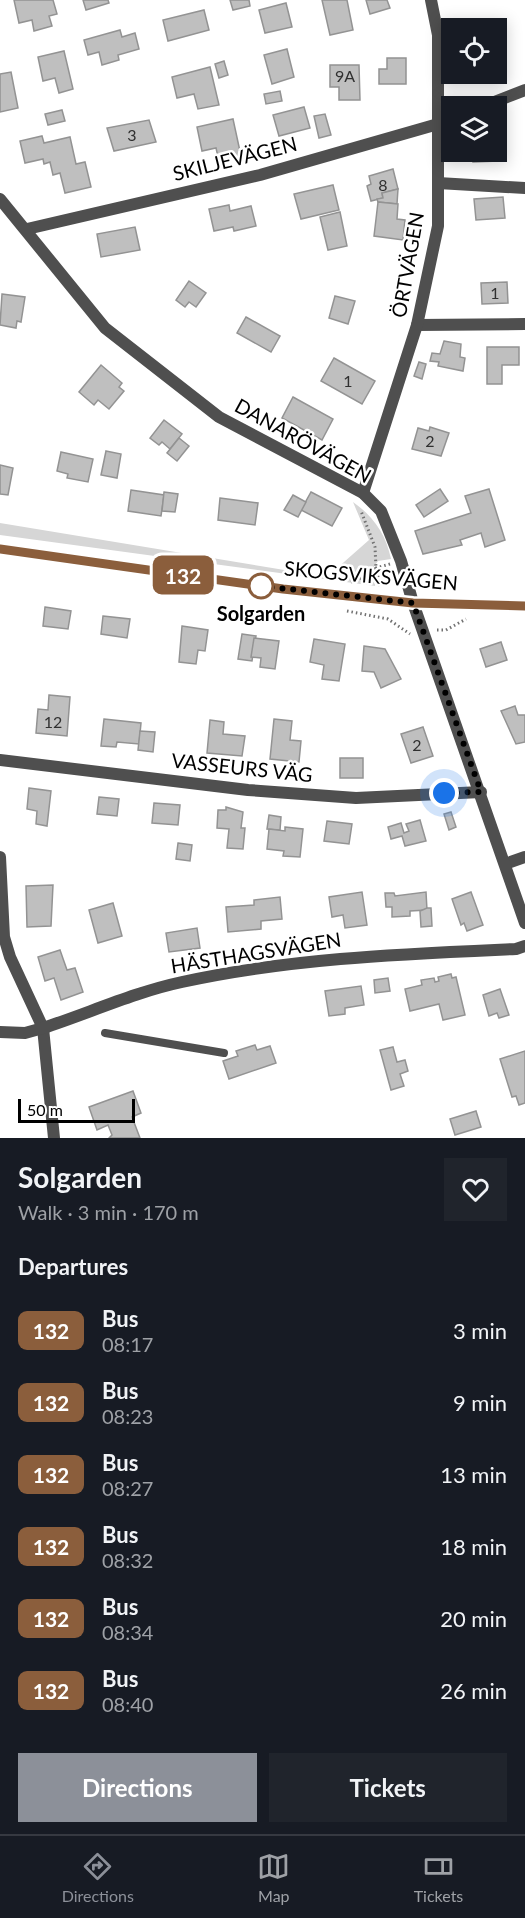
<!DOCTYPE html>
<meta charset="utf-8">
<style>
body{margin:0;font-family:Lato,sans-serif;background:#20242c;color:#f1f3f6;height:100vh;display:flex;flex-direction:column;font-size:22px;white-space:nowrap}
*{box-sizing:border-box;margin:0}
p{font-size:20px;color:#9ea1a6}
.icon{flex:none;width:33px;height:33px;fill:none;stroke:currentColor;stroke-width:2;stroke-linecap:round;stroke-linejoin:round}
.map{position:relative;height:1138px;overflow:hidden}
.panel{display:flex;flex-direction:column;background:#171b24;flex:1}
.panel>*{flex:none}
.badge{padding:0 12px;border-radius:9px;font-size:21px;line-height:39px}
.fabs{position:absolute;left:441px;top:18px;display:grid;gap:12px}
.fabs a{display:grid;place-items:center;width:66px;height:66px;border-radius:0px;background:#171b24;box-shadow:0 3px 15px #0003;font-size:30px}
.scale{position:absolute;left:18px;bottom:15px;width:117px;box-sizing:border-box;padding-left:6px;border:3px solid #000;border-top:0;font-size:16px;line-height:21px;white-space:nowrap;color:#000;-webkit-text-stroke:4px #fff;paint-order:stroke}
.you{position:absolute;width:30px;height:30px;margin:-15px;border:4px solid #fff;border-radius:50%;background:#1a73e8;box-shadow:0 0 0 9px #1a73e833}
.map>.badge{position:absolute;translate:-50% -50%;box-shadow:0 0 0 3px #fff}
h2{padding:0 18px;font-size:22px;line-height:54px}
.round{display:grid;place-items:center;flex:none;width:63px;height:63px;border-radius:0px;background:#20242c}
.head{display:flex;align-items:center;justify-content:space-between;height:102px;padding:0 18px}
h1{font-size:28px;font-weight:700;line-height:45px}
.cta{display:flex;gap:12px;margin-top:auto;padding:12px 18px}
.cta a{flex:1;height:69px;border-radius:0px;background:#8c9099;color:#fff;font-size:24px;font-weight:700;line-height:69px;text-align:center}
.cta a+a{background:#20242c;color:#f1f3f6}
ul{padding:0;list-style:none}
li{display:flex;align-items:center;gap:18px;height:72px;padding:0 18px}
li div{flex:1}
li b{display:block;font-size:22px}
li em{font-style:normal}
li .badge{min-width:66px;font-weight:700;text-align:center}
.menu{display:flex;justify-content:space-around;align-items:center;height:84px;border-top:2px solid #363941;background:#171b24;font-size:16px;color:#9ea1a6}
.menu a{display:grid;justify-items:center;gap:3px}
.menu .selected{color:#8c9099}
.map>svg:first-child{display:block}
.green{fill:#d6d6d6}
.building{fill:#bfbfbf;stroke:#939393;stroke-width:1.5}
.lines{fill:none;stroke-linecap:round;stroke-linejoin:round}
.path{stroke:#717171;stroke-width:3;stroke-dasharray:1.5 3;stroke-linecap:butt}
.service{stroke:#4f4f4f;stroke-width:8}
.minor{stroke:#4f4f4f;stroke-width:12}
.tertiary{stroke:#4f4f4f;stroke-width:12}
.line-casing{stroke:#fff;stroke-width:14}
.line{stroke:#8b5e3c;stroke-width:9}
.walk{stroke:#000;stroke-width:6;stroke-dasharray:0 10.8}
.stop-dot{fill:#fff;stroke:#8b5e3c;stroke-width:3}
.labels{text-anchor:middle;stroke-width:5;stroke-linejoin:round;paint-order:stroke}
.number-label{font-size:16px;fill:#303030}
.street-label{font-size:20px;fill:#000;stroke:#fff}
.stop-label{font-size:20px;font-weight:bold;fill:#000;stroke:#fff}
</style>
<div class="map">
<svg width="525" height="1138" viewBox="0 0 525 1138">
<rect width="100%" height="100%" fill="#fff"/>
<path class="green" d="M353,502C373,516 386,534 391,559L378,561L373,568L377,575L375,586L0,535V523L327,577L369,540Z"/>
<g class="building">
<polygon points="14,0 53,0 57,14 49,16 52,26 34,31 32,20 19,23"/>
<polygon points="83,0 108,0 109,3 86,10"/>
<polygon points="230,0 249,0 250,6 233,10"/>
<polygon points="322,0 347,0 353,30 330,35"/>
<polygon points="366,0 387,0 390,8 370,14"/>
<polygon points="286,3 292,27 265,33 259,10"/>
<polygon points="204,10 209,30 168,41 163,20"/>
<polygon points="120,30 122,37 135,33 139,49 118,55 119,60 102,65 99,52 88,55 84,40"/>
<polygon points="496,48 503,65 496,68"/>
<polygon points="287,49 294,77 272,84 264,55"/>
<polygon points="64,51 73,89 59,93 55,78 43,81 38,57"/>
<polygon points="387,58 406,58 406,84 379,84 379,69 387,69"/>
<polygon points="224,61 228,75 219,78 215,64"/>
<polygon points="330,65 359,65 360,100 339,100 339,87 330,87"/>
<polygon points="210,67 219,105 198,109 194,94 177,98 172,77"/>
<polygon points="11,72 18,108 0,112 0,74"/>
<polygon points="280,91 282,101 266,104 264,94"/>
<polygon points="304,107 310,128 279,136 273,115"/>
<polygon points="62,110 65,121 48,125 45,114"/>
<polygon points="325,114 331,135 319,138 314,116"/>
<polygon points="233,119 241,156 219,161 216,148 202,151 197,127"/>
<polygon points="149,120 156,142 114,151 107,128"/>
<polygon points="42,136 44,143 70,137 76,164 85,162 91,187 65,193 60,173 53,175 50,162 44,164 43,159 25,163 20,141"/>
<polygon points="496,141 498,161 473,162 473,152 496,152"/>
<polygon points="393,169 398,189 382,193 383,198 371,201 367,186 371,184 369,176"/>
<polygon points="333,185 339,210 301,219 294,194"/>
<polygon points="398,189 397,204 378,202 377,199 383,198 382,193"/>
<polygon points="503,197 505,218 476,220 474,199"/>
<polygon points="378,202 398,204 397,219 405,220 403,240 374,236"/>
<polygon points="229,205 230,211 251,206 256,226 234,231 233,227 214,231 209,209"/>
<polygon points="340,212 347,246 328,250 320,217"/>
<polygon points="135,227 140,250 101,257 97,234"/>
<polygon points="189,281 206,293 196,307 189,302 185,307 176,300"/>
<polygon points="507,282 508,303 482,304 481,283"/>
<polygon points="2,294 25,297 21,322 17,321 16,328 0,325"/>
<polygon points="335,296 355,301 348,324 329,318"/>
<polygon points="246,317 280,336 271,352 237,333"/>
<polygon points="444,341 461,344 460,357 465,358 463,371 438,366 439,362 430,361 432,353 440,354"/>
<polygon points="487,347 519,347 519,365 502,365 502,384 487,384"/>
<polygon points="334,358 375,381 362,404 321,381"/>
<polygon points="419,362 426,364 422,379 414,376"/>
<polygon points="101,365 122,383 119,387 124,391 109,409 98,400 94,405 79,392"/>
<polygon points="293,397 333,419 322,440 282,418"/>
<polygon points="164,420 182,434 170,449 162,442 159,445 150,438"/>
<polygon points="430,427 449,433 441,456 412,449 418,428 429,431"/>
<polygon points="179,438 189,446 177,461 167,453"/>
<polygon points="106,451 121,454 117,478 101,475"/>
<polygon points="61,452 93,459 88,482 67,478 68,474 57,471"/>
<polygon points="0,465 13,468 8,495 0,494"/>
<polygon points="440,489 448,501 424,517 416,505"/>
<polygon points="489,489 505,540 485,547 481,533 460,540 462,545 423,554 415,531 471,513 465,496"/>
<polygon points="131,490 164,495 161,516 128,511"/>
<polygon points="164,492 178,494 175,512 162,511"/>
<polygon points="311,492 342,508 332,526 301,510"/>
<polygon points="293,495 306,502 298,517 284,510"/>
<polygon points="220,498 258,503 255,525 218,520"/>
<polygon points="45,607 71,611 68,629 43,626"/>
<polygon points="103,616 130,619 127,638 101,634"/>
<polygon points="182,626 208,630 205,651 198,650 196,664 179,662"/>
<polygon points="242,634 256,636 252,661 238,659"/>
<polygon points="254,638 279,641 275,669 260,667 261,658 251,657"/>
<polygon points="314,639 345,644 339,681 322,679 324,665 310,662"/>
<polygon points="501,642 507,660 486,667 480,649"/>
<polygon points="364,646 385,649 401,679 381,688 374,672 362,671"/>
<polygon points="49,695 70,697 67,736 36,733 38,709 48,710"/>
<polygon points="515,706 518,715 525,715 525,742 516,744 501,711"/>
<polygon points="104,719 141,723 139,744 117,742 116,747 101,746"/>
<polygon points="274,719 292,721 290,740 301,741 299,762 270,759"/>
<polygon points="210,720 224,722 223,734 245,736 242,756 207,753"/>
<polygon points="423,727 433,756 411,763 401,734"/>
<polygon points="140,731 155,732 153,752 138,750"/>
<rect x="340" y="758" width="23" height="20"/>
<polygon points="29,788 51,791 47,826 36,824 37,811 27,809"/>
<polygon points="99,797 119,799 117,816 97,814"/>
<polygon points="154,803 180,805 178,825 152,823"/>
<polygon points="226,807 243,812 241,828 245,828 243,849 227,848 229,829 217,828 218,810 226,810"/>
<polygon points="451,812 456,827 449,830 444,814"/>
<polygon points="269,815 281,817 280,830 267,829"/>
<polygon points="420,820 426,841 405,846 402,836 391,839 388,827 401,823 404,833 409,831 406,824"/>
<polygon points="327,821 352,824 349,844 324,841"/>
<polygon points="285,827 303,829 300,857 283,856 284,851 267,849 269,829 285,831"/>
<polygon points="178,843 192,845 190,861 176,859"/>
<polygon points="53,885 51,926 27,927 26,886"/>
<polygon points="362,892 367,925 345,928 343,915 332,917 329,897"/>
<polygon points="426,892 427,910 410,911 410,916 392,917 392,907 386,907 385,893 394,893 395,896"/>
<polygon points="471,892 483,925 467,931 464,923 461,925 452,899"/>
<polygon points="280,897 282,919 261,921 261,929 228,932 226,907 254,905 254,900"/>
<polygon points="113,903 122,936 98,943 89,910"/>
<polygon points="427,908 431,908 432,926 421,927 420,911"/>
<polygon points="197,928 200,948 169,952 166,933"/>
<polygon points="60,950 67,970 75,968 83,992 61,1000 54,978 45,981 38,957"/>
<polygon points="451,974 452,978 456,977 465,1015 443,1020 439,1004 410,1011 405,989 422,985 421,980 434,978 435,982 439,981 438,977"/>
<polygon points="388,978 390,991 375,993 374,980"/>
<polygon points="361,986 364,1005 345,1008 345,1014 329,1016 325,991"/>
<polygon points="500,989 509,1015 499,1018 497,1013 489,1016 483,995"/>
<polygon points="255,1045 257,1050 270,1046 276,1063 229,1079 223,1061 238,1056 236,1051"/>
<polygon points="393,1047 397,1062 405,1060 408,1071 400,1074 404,1086 391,1090 380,1050"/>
<polygon points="525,1051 525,1103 519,1105 516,1096 512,1097 500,1059"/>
<polygon points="133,1091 141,1113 132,1117 140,1138 109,1138 112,1135 108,1125 97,1130 89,1107"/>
<polygon points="476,1111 481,1127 455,1135 450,1119"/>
</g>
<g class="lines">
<g class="path">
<polyline points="351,582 367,576 376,568 375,547 361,511"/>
<polyline points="380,586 376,568 390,564"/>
<polyline points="347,611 388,619 410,634"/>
<polyline points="437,630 446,630 466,619"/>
</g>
<polyline class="service" points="105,1033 224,1053"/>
<g class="minor">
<polyline points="484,106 525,90"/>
<polyline points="438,183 525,188"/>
<polyline points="27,229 260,175 452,120"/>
<polyline points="417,325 525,324"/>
<polyline points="363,493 417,325 438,226 438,35 431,0"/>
<polyline points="0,760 248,790 356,798 481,792"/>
<polyline points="0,857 4,937 10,957 43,1028 54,1138"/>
<polyline points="505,864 525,857"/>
<path d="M0,1032L25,1033L43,1028C89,1013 135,992 182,982C292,958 404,954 516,949L525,946"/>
</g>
<g class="tertiary">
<polyline points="0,199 105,328 219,417 363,493 381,511 401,561 413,603 525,923"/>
<polyline points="0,549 283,589 413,603 525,606"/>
</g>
</g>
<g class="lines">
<g class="line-casing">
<polyline id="line" points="0,549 283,589 413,603 525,606"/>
</g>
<use href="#line" class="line"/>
<polyline class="walk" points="261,586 413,603 481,792 444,793"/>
</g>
<circle class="stop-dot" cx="261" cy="586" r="12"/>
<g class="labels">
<g class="number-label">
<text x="345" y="82">9A</text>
<text x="132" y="141">3</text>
<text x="383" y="191">8</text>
<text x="495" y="299">1</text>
<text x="348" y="387">1</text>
<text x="430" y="447">2</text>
<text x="53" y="728">12</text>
<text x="417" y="751">2</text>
</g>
<g class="street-label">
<text transform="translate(235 159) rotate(-14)" y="7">SKILJEVÄGEN</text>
<text transform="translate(408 265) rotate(-80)" y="7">ÖRTVÄGEN</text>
<text transform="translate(303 441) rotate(29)" y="7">DANARÖVÄGEN</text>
<text transform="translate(371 576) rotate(5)" y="7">SKOGSVIKSVÄGEN</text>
<text transform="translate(242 768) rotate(6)" y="7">VASSEURS VÄG</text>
<text transform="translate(256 953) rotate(-9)" y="7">HÄSTHAGSVÄGEN</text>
</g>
<g class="stop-label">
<text x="261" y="621">Solgarden</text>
</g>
</g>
</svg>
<div class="fabs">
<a><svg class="icon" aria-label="locate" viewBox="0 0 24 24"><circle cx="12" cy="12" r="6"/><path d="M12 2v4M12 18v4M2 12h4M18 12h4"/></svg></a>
<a><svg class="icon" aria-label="layers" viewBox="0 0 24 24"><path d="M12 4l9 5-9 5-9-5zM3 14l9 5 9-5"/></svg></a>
</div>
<div class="scale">50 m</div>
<div class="you" style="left:444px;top:793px"></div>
<b class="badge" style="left:183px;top:575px;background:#8b5e3c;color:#fff">132</b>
</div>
<section class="panel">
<div class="head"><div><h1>Solgarden</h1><p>Walk · 3 min · 170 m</p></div><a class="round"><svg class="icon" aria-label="heart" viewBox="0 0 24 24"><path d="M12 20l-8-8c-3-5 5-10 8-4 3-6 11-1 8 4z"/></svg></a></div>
<h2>Departures</h2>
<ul>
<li><span class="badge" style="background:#8b5e3c;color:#fff">132</span><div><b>Bus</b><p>08:17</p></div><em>3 min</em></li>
<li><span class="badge" style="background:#8b5e3c;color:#fff">132</span><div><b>Bus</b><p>08:23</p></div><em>9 min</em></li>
<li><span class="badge" style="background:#8b5e3c;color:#fff">132</span><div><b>Bus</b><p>08:27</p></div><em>13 min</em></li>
<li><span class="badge" style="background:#8b5e3c;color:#fff">132</span><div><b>Bus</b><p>08:32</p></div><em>18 min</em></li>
<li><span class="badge" style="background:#8b5e3c;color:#fff">132</span><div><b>Bus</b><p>08:34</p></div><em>20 min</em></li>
<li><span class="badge" style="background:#8b5e3c;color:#fff">132</span><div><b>Bus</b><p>08:40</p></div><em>26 min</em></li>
</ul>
<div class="cta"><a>Directions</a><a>Tickets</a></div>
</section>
<nav class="menu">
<a class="selected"><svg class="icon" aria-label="directions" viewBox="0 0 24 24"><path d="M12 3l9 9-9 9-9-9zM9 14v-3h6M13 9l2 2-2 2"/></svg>Directions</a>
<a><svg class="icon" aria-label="map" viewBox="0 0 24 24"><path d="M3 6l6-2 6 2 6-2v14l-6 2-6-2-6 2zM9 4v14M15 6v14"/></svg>Map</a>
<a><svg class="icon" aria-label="tickets" viewBox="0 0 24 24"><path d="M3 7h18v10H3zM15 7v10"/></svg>Tickets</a>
</nav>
